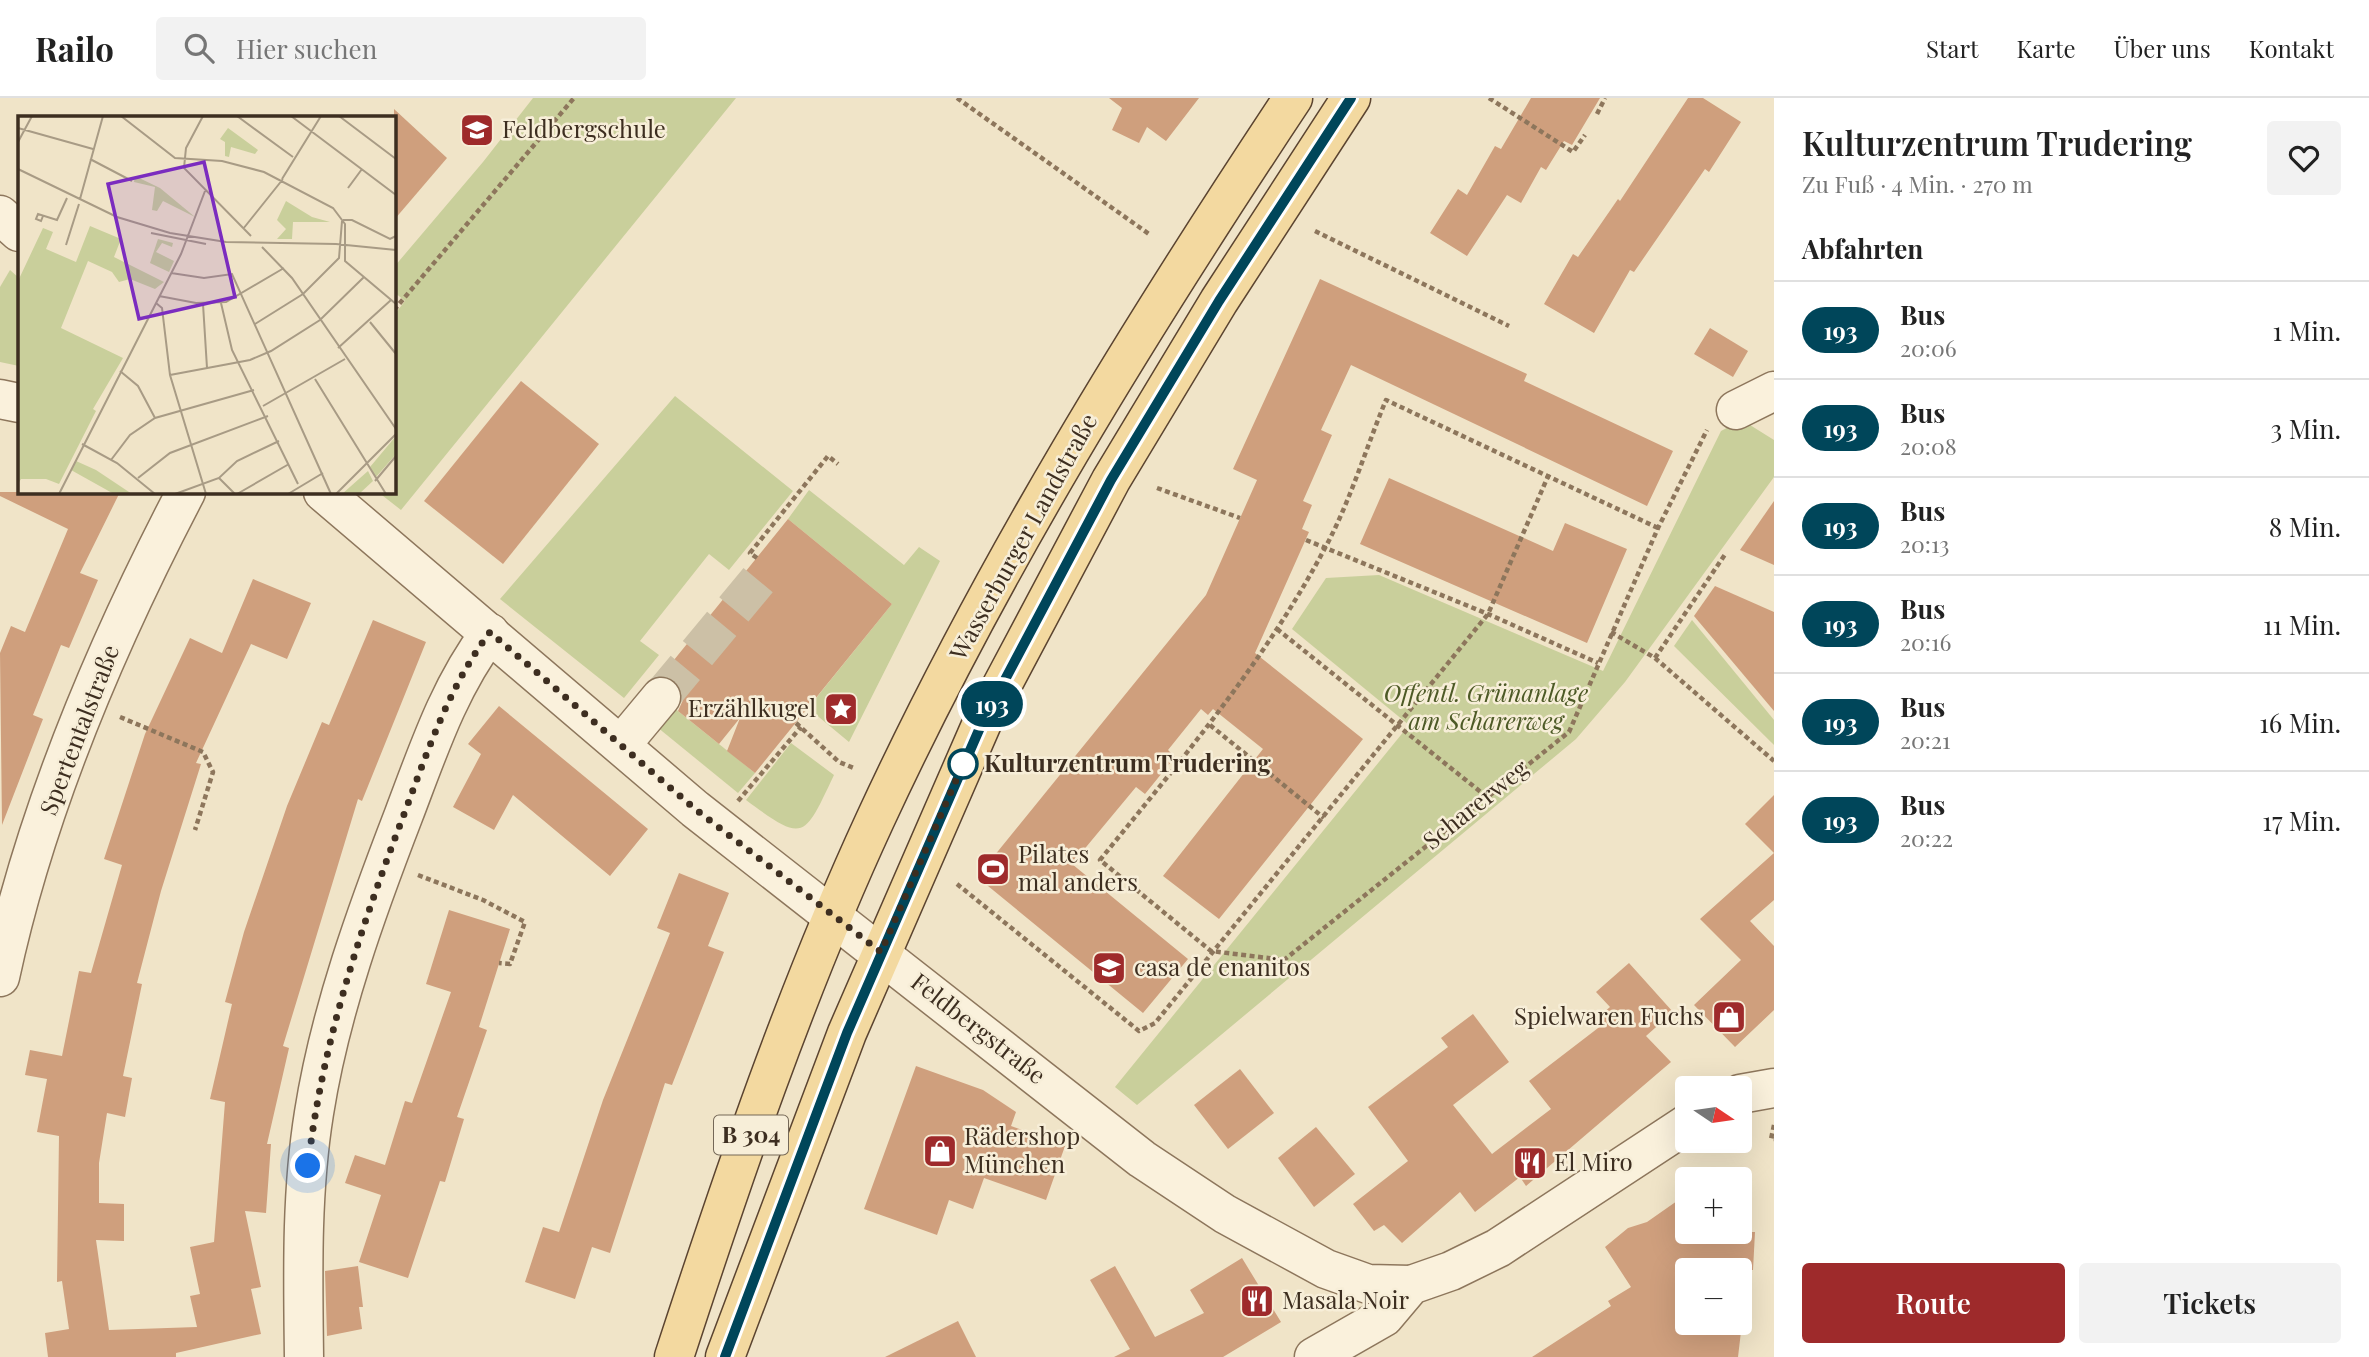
<!DOCTYPE html>
<html lang="de">
<meta charset="utf-8">
<style>
body{margin:0;font-family:"Playfair Display",serif;background:#f2f2f2;color:#222;height:100vh;display:flex;flex-direction:column;font-size:26px;white-space:nowrap}
*{box-sizing:border-box;margin:0}
p{font-size:23px;color:#767676}
.icon{flex:none;width:38px;height:38px;fill:none;stroke:currentColor;stroke-width:2;stroke-linecap:round;stroke-linejoin:round}
.map{position:relative;flex:1;overflow:hidden}
.sheet{display:flex;flex-direction:column;background:#fff;width:595px}
.sheet>*{flex:none}
.badge{padding:0 14px;border-radius:23px;font-size:24px;line-height:46px}
.needle{width:46px;rotate:103deg}
.tools{position:absolute;left:1675px;top:978px;display:grid;gap:14px}
.tools a{display:grid;place-items:center;width:77px;height:77px;border-radius:7px;background:#fff;box-shadow:0 7px 28px #0002;font-size:35px}
.you{position:absolute;width:35px;height:35px;margin:-18px;border:5px solid #fff;border-radius:50%;background:#1a73e8;box-shadow:0 0 0 10px #1a73e833}
.map>.badge{position:absolute;translate:-50% -50%;box-shadow:0 0 0 4px #fff}
h2{padding:0 28px;font-size:26px;line-height:63px}
.round{display:grid;place-items:center;flex:none;width:74px;height:74px;border-radius:7px;background:#f2f2f2}
.head{display:flex;align-items:center;justify-content:space-between;height:119px;padding:0 28px}
h1{font-size:33px;font-weight:600;line-height:52px}
.primary-button{display:flex;gap:14px;margin-top:auto;padding:14px 28px}
.primary-button a{flex:1;height:80px;border-radius:7px;background:#9e2a2b;color:#fff;font-size:28px;font-weight:600;line-height:80px;text-align:center}
.primary-button a+a{background:#f2f2f2;color:#222}
ul{padding:0;list-style:none}
li{display:flex;align-items:center;gap:21px;height:98px;padding:0 28px;border-top:2px solid #e0e0e0}
li div{flex:1}
li b{display:block;font-size:26px}
li em{font-style:normal}
li .badge{min-width:77px;font-weight:700;text-align:center}
header{display:flex;align-items:center;gap:42px;box-sizing:border-box;height:98px;padding:0 35px;background:#fff;border-bottom:2px solid #e0e0e0}
header strong{font-size:33px}
nav{display:flex;gap:38px;margin-inline-start:auto;font-size:24px}
.search{width:490px;height:63px;background:#f2f2f2;display:flex;align-items:center;gap:18px;box-sizing:border-box;padding:0 24px;border-radius:7px;color:#767676;font-size:26px}
main{display:flex;flex:1;min-height:0}
.map>svg:first-child{display:block}
.green{fill:#c9cf9b}
.building{fill:#cf9f7d}
.lines{fill:none;stroke-linecap:round;stroke-linejoin:round}
.minor-tunnel{stroke:#ccc0a6;stroke-width:38;stroke-dasharray:38 19;stroke-linecap:butt}
.minor-casing{stroke:#8d765c;stroke-width:41}
.major-casing{stroke:#5b4430;stroke-width:41}
.path{stroke:#8d765c;stroke-width:4.5;stroke-dasharray:5 3.5;stroke-linecap:butt}
.minor{stroke:#faf1dc;stroke-width:38}
.major{stroke:#f3d9a0;stroke-width:38}
.line-casing{stroke:#fff;stroke-width:16}
.line{stroke:#00465a;stroke-width:10}
.walk{stroke:#3d2e20;stroke-width:7;stroke-dasharray:0 12.6}
.stop-dot{fill:#fff;stroke:#00465a;stroke-width:3.5}
.labels{text-anchor:middle;stroke-width:5;stroke-linejoin:round;paint-order:stroke}
.shield{fill:#f7eed8;stroke:#756857;stroke-width:2}
.shield-label{font-size:23px;font-weight:bold;fill:#3d2e20}
.poi-label{font-size:24px;fill:#3d2e20;stroke:#f7eed8;text-anchor:start}
.street-label{font-size:24px;fill:#3d2e20;stroke:#f7eed8}
.park-label{font-size:24px;font-style:italic;fill:#4d5a26;stroke:#f7eed8}
.stop-label{font-size:24px;font-weight:bold;fill:#3d2e20;stroke:#f7eed8;text-anchor:start}
.inset-road{fill:none;stroke:#a89b85;stroke-width:2}
.view{fill:#7b2cbf;fill-opacity:0.15;stroke:#7b2cbf;stroke-width:3.5}
.inset-edge{fill:none;stroke:#3d2e20;stroke-width:3.5}
</style>
<header>
<strong>Railo</strong>
<div class="search"><svg class="icon" aria-label="search" viewBox="0 0 24 24"><circle cx="10" cy="10" r="6"/><path d="M15 15l6 6"/></svg>Hier suchen</div>
<nav><a>Start</a><a>Karte</a><a>Über uns</a><a>Kontakt</a></nav>
</header>
<main>
<div class="map">
<svg width="1774" height="1259" viewBox="0 0 1774 1259">
<rect width="100%" height="100%" fill="#f0e4c8"/>
<g class="green">
<polygon points="533,0 736,0 401,412 378,394 394,394 394,217 405,203 394,194 394,169 483,64"/>
<polygon points="10,172 19,180 19,268 0,264 0,189"/>
<polygon points="675,298 793,393 729,472 709,456 640,543 659,557 624,600 500,501"/>
<polygon points="1742,322 1774,342 1774,379 1625,584 1576,641 1137,1007 1115,989 1409,627 1292,531 1326,480 1379,477 1603,573 1721,333"/>
<polygon points="809,392 904,467 919,449 940,463 849,644 808,610 892,506 788,421"/>
<polygon points="1692,522 1774,622 1774,647 1674,548"/>
<polygon points="673,609 755,675 738,695 657,629"/>
<path d="M791,645L834,677C804,740 805,746 746,702Z"/>
</g>
<g class="building">
<polygon points="1109,0 1199,0 1166,43 1147,29 1139,45 1112,32 1122,10"/>
<polygon points="1531,0 1600,0 1572,47 1564,43 1546,72 1541,69 1521,105 1507,97 1467,158 1430,135 1458,91 1467,97 1495,48 1501,51"/>
<polygon points="1688,0 1703,0 1741,24 1709,74 1705,71 1634,174 1630,172 1594,235 1544,206 1573,156 1578,159 1618,101 1620,103"/>
<polygon points="394,11 447,60 394,122"/>
<polygon points="1320,181 1527,276 1524,283 1673,353 1647,408 1351,267 1321,332 1332,337 1303,403 1312,407 1302,431 1309,434 1255,555 1363,641 1219,821 1163,778 1263,651 1213,611 1208,617 1201,611 1168,652 1175,659 1145,696 1136,689 1072,766 1188,861 1143,915 977,779 1206,497 1257,382 1233,371"/>
<polygon points="1710,230 1748,253 1733,279 1694,256"/>
<polygon points="521,283 599,346 503,466 424,403"/>
<polygon points="1389,380 1553,453 1565,425 1627,451 1587,545 1360,446"/>
<polygon points="0,394 120,394 80,475 98,482 69,550 61,547 33,617 43,621 2,727 0,555 11,528 25,534 68,431 0,398"/>
<polygon points="1774,403 1774,467 1740,452"/>
<polygon points="788,421 892,506 755,675 727,653 740,620 719,646 678,613 683,602 681,591 674,582 661,578"/>
<polygon points="253,481 311,505 287,561 251,546 196,665 201,666 161,793 137,885 142,886 123,978 132,980 125,1019 107,1015 99,1065 99,1105 124,1106 124,1143 96,1142 109,1232 197,1229 190,1198 200,1196 190,1149 214,1144 225,1004 210,1001 232,906 225,904 244,834 287,708 322,624 329,627 373,522 426,544 362,703 358,701 283,948 289,950 267,1046 271,1046 266,1115 245,1113 261,1189 251,1191 261,1236 176,1255 176,1259 48,1259 45,1235 69,1231 62,1183 57,1184 59,1038 37,1034 47,981 25,977 30,952 62,958 79,873 91,875 122,767 104,761 145,636 190,540 222,555"/>
<polygon points="1715,488 1774,514 1774,613 1694,518"/>
<polygon points="499,608 648,731 610,778 513,697 494,732 453,709 481,656 468,646"/>
<polygon points="1774,697 1774,802 1750,823 1774,848 1774,912 1735,949 1694,907 1741,862 1700,821 1774,755 1745,726"/>
<polygon points="679,775 729,795 708,848 724,854 672,987 665,985 610,1155 592,1149 575,1201 525,1184 543,1129 559,1134 603,1002 670,835 657,830"/>
<polygon points="449,812 510,831 479,929 487,932 457,1019 464,1021 445,1084 440,1083 408,1180 359,1164 381,1097 345,1085 355,1057 385,1067 405,1003 412,1005 451,894 426,886"/>
<polygon points="1629,865 1673,914 1646,938 1671,964 1526,1088 1520,1079 1475,1114 1460,1094 1402,1145 1384,1127 1374,1133 1353,1106 1408,1063 1368,1009 1448,949 1441,940 1473,916 1509,964 1453,1007 1492,1056 1551,1011 1529,983 1602,927 1596,921 1610,909 1596,894"/>
<polygon points="916,968 983,992 1016,1014 1011,1028 1065,1048 1046,1102 984,1080 973,1111 949,1102 937,1137 864,1111"/>
<polygon points="1240,971 1274,1015 1228,1051 1194,1007"/>
<polygon points="1316,1029 1355,1076 1314,1109 1278,1060"/>
<polygon points="1687,1096 1687,1134 1755,1134 1753,1172 1687,1172 1687,1225 1742,1225 1738,1259 1532,1259 1611,1208 1608,1203 1631,1189 1605,1149 1628,1130 1647,1124"/>
<polygon points="1242,1160 1281,1224 1223,1259 1114,1259 1130,1251 1090,1182 1115,1168 1155,1239 1204,1215 1190,1192"/>
<polygon points="358,1168 363,1209 359,1209 362,1231 327,1238 325,1173"/>
<polygon points="958,1223 976,1259 885,1259"/>
</g>
<g class="lines">
<polyline class="minor-tunnel" points="661,599 769,469"/>
<g class="minor-casing">
<g id="minor">
<polyline points="0,117 19,134"/>
<polyline points="0,301 19,305"/>
<polyline points="1736,312 1774,293"/>
<polyline points="323,394 695,711 1142,1061 1225,1116 1326,1171 1368,1186 1411,1187"/>
<polyline points="621,647 661,599"/>
<path d="M0,879C35,715 108,543 186,394"/>
<polyline points="1740,996 1774,990"/>
<path d="M304,1259C303,1178 301,1096 314,1015C330,913 367,812 404,716C428,653 449,589 490,535"/>
<polyline points="1314,1259 1384,1219 1411,1187 1451,1173 1498,1150 1687,1026"/>
</g>
</g>
<g class="major-casing">
<g id="major">
<path d="M674,1259C733,1078 795,895 875,722C992,469 1139,232 1293,0"/>
<polyline points="725,1259 847,935 982,625 1111,382 1219,203 1351,0"/>
</g>
</g>
<g class="path">
<polyline points="957,0 1149,136"/>
<polyline points="1489,0 1573,54 1585,37"/>
<polyline points="1597,16 1605,0"/>
<polyline points="1315,133 1509,228"/>
<polyline points="394,212 574,0"/>
<polyline points="1157,390 1240,420"/>
<path d="M1658,430L1386,302C1366,350 1350,404 1325,450C1264,565 1181,662 1100,762L1211,853L1284,862L1569,634L1658,430L1707,332"/>
<polyline points="1306,442 1488,516 1598,565"/>
<polyline points="757,460 750,455 828,358 838,366"/>
<polyline points="1277,531 1487,699"/>
<polyline points="1611,534 1655,560 1774,663"/>
<polyline points="1655,560 1726,455"/>
<polyline points="120,619 203,654 213,674 195,732"/>
<polyline points="796,625 839,664 856,671"/>
<polyline points="1210,627 1324,720"/>
<polyline points="738,703 801,629"/>
<polyline points="418,777 483,802 525,824 510,866 499,865"/>
<polyline points="957,786 1139,933 1155,925 1488,516 1549,376"/>
<polyline points="1774,1027 1771,1041 1774,1041"/>
</g>
<use href="#minor" class="minor"/>
<use href="#major" class="major"/>
</g>
<g class="lines">
<g class="line-casing">
<polyline id="line" points="725,1259 847,935 982,625 1111,382 1219,203 1351,0"/>
</g>
<use href="#line" class="line"/>
<path class="walk" d="M308,1068C322,944 362,826 406,711C429,649 450,587 490,534L695,711L881,854L963,666"/>
</g>
<defs>
<g id="school-square" transform="scale(1.75)"><rect x="-9" y="-9" width="18" height="18" rx="4" fill="#9e2a2b" stroke="#f7eed8"/><path d="M0-5L7-2L0 1L-7-2ZM-4 1L0 2.5L4 1V4Q0 6-4 4Z" fill="#fff"/></g>
<g id="sight-square" transform="scale(1.75)"><rect x="-9" y="-9" width="18" height="18" rx="4" fill="#9e2a2b" stroke="#f7eed8"/><path d="M0-6L1.8-2.2L6-1.7L2.9 1.2L3.7 5.4L0 3.3L-3.7 5.4L-2.9 1.2L-6-1.7L-1.8-2.2Z" fill="#fff"/></g>
<g id="stadium-square" transform="scale(1.75)"><rect x="-9" y="-9" width="18" height="18" rx="4" fill="#9e2a2b" stroke="#f7eed8"/><path d="M0-5a6.5 5 0 1 0 0 10a6.5 5 0 1 0 0-10ZM-3.5-1.8h7v3.6h-7Z" fill="#fff"/></g>
<g id="shop-square" transform="scale(1.75)"><rect x="-9" y="-9" width="18" height="18" rx="4" fill="#9e2a2b" stroke="#f7eed8"/><path d="M-5-2.5h2.3a2.7 3.5 0 0 1 5.4 0H5L5.5 6h-11ZM-1.5-2.5h3a1.5 2.3 0 0 0-3 0Z" fill="#fff"/></g>
<g id="restaurant-square" transform="scale(1.75)"><rect x="-9" y="-9" width="18" height="18" rx="4" fill="#9e2a2b" stroke="#f7eed8"/><path d="M-5-6h1v4h1v-4h1v4h1v-4h1v5L-1.5 .5V6h-2V.5L-5-1ZM5-6V6H3V1.5H1.5Q1.5-4 5-6Z" fill="#fff"/></g>
</defs>
<g fill-rule="evenodd">
<use href="#school-square" x="477" y="32"/>
<use href="#sight-square" x="841" y="611"/>
<use href="#stadium-square" x="993" y="771"/>
<use href="#school-square" x="1109" y="870"/>
<use href="#shop-square" x="1729" y="919"/>
<use href="#shop-square" x="940" y="1053"/>
<use href="#restaurant-square" x="1530" y="1065"/>
<use href="#restaurant-square" x="1257" y="1203"/>
</g>
<circle class="stop-dot" cx="963" cy="666" r="14"/>
<g class="labels">
<rect class="shield" x="714" y="1017.5" width="74" height="39" rx="5"/>
<g class="shield-label">
<text x="751" y="1045">B 304</text>
</g>
<g class="poi-label">
<text x="502" y="40">Feldbergschule</text>
<text x="816" y="619" text-anchor="end">Erzählkugel</text>
<text x="1018" y="765">Pilates<tspan x="1018" dy="28">mal anders</tspan></text>
<text x="1134" y="878">casa de enanitos</text>
<text x="1704" y="927" text-anchor="end">Spielwaren Fuchs</text>
<text x="964" y="1047">Rädershop<tspan x="964" dy="28">München</tspan></text>
<text x="1554" y="1073">El Miro</text>
<text x="1282" y="1211">Masala Noir</text>
</g>
<g class="street-label">
<text transform="translate(1024 439) rotate(-61)" y="8">Wasserburger Landstraße</text>
<text transform="translate(80 632) rotate(-69)" y="8">Spertentalstraße</text>
<text transform="translate(1476 707) rotate(-39)" y="8">Scharerweg</text>
<text transform="translate(978 931) rotate(38)" y="8">Feldbergstraße</text>
</g>
<g class="park-label">
<text x="1486" y="604">Offentl. Grünanlage<tspan x="1486" dy="28">am Scharerweg</tspan></text>
</g>
<g class="stop-label">
<text x="984" y="674">Kulturzentrum Trudering</text>
</g>
</g>
<g transform="translate(18 18)">
<rect width="378" height="378" fill="#f0e4c8"/>
<path d="M210,12L240,34L237,38L213,31L211,41L207,40V26L202,23ZM117,60L142,72L177,101L145,85L139,95L134,94L137,71L116,66ZM268,85L294,101L312,106H275L274,123H259L268,113L259,104ZM72,110L103,123L96,141L146,166L137,173L112,163L101,166L94,156L70,145L43,212L105,242L75,293L78,295L41,368L28,363H3L0,368V165L25,112L35,116L28,133L58,146ZM140,123L155,127L154,131L144,127L138,136L156,145L151,156L132,147ZM378,320V338L358,361L352,351ZM58,345L78,354L114,378H96L53,354ZM350,355L355,365L341,378H324Z" fill="#c9cf9b"/>
<path class="inset-road" d="M103,0L157,42L204,45L246,56L315,92L327,108V145L378,188M185,0L168,32L166,52L233,120M219,0L275,41M273,0L378,79M321,0L378,43M0,12L75,33M0,26L14,0M72,43L114,65M0,53L99,101L152,117L208,126L318,128L378,134M264,63L303,0M330,72L344,53M62,83L85,0M25,100L23,105L18,103L20,98L39,104L49,82M325,104H334L372,123L378,120M225,113L265,63M133,117L188,128M48,129L61,88M244,131L274,162L378,313M153,157L186,162L214,158L313,378M141,180L178,187L208,186L266,152M138,187L144,192L152,259L188,378M203,187L214,234L280,368M185,188L189,252M352,206L378,238M237,208L285,178L321,142L324,105M320,232L373,184M102,255L120,270L137,302M152,259L232,244L253,235L302,204L346,161M297,263L368,378M245,290L327,243M64,328L99,347L137,378M93,344L112,319L137,302L236,274M120,362L152,337L250,300M201,362L217,378M357,365L378,340M41,378L163,138L187,75M157,378L201,362L219,345L261,325M219,378L271,348M270,378L305,357M318,378L378,318"/>
<path class="view" d="M186,46L217,181L121,203L90,68Z"/>
<rect width="378" height="378" class="inset-edge"/>
</g>
</svg>
<div class="tools">
<a><svg class="needle" viewBox="-14 -14 28 28"><path d="M0-13l5 13h-10z" fill="#e53935"/><path d="M0 13l5-13h-10z" fill="#767676"/></svg></a>
<a>+</a>
<a>−</a>
</div>
<div class="you" style="left:308px;top:1068px"></div>
<b class="badge" style="left:992px;top:606px;background:#00465a;color:#fff">193</b>
</div>
<section class="sheet">
<div class="head"><div><h1>Kulturzentrum Trudering</h1><p>Zu Fuß · 4 Min. · 270 m</p></div><a class="round"><svg class="icon" aria-label="heart" viewBox="0 0 24 24"><path d="M12 20l-8-8c-3-5 5-10 8-4 3-6 11-1 8 4z"/></svg></a></div>
<h2>Abfahrten</h2>
<ul>
<li><span class="badge" style="background:#00465a;color:#fff">193</span><div><b>Bus</b><p>20:06</p></div><em>1 Min.</em></li>
<li><span class="badge" style="background:#00465a;color:#fff">193</span><div><b>Bus</b><p>20:08</p></div><em>3 Min.</em></li>
<li><span class="badge" style="background:#00465a;color:#fff">193</span><div><b>Bus</b><p>20:13</p></div><em>8 Min.</em></li>
<li><span class="badge" style="background:#00465a;color:#fff">193</span><div><b>Bus</b><p>20:16</p></div><em>11 Min.</em></li>
<li><span class="badge" style="background:#00465a;color:#fff">193</span><div><b>Bus</b><p>20:21</p></div><em>16 Min.</em></li>
<li><span class="badge" style="background:#00465a;color:#fff">193</span><div><b>Bus</b><p>20:22</p></div><em>17 Min.</em></li>
</ul>
<div class="primary-button"><a>Route</a><a>Tickets</a></div>
</section>
</main>
